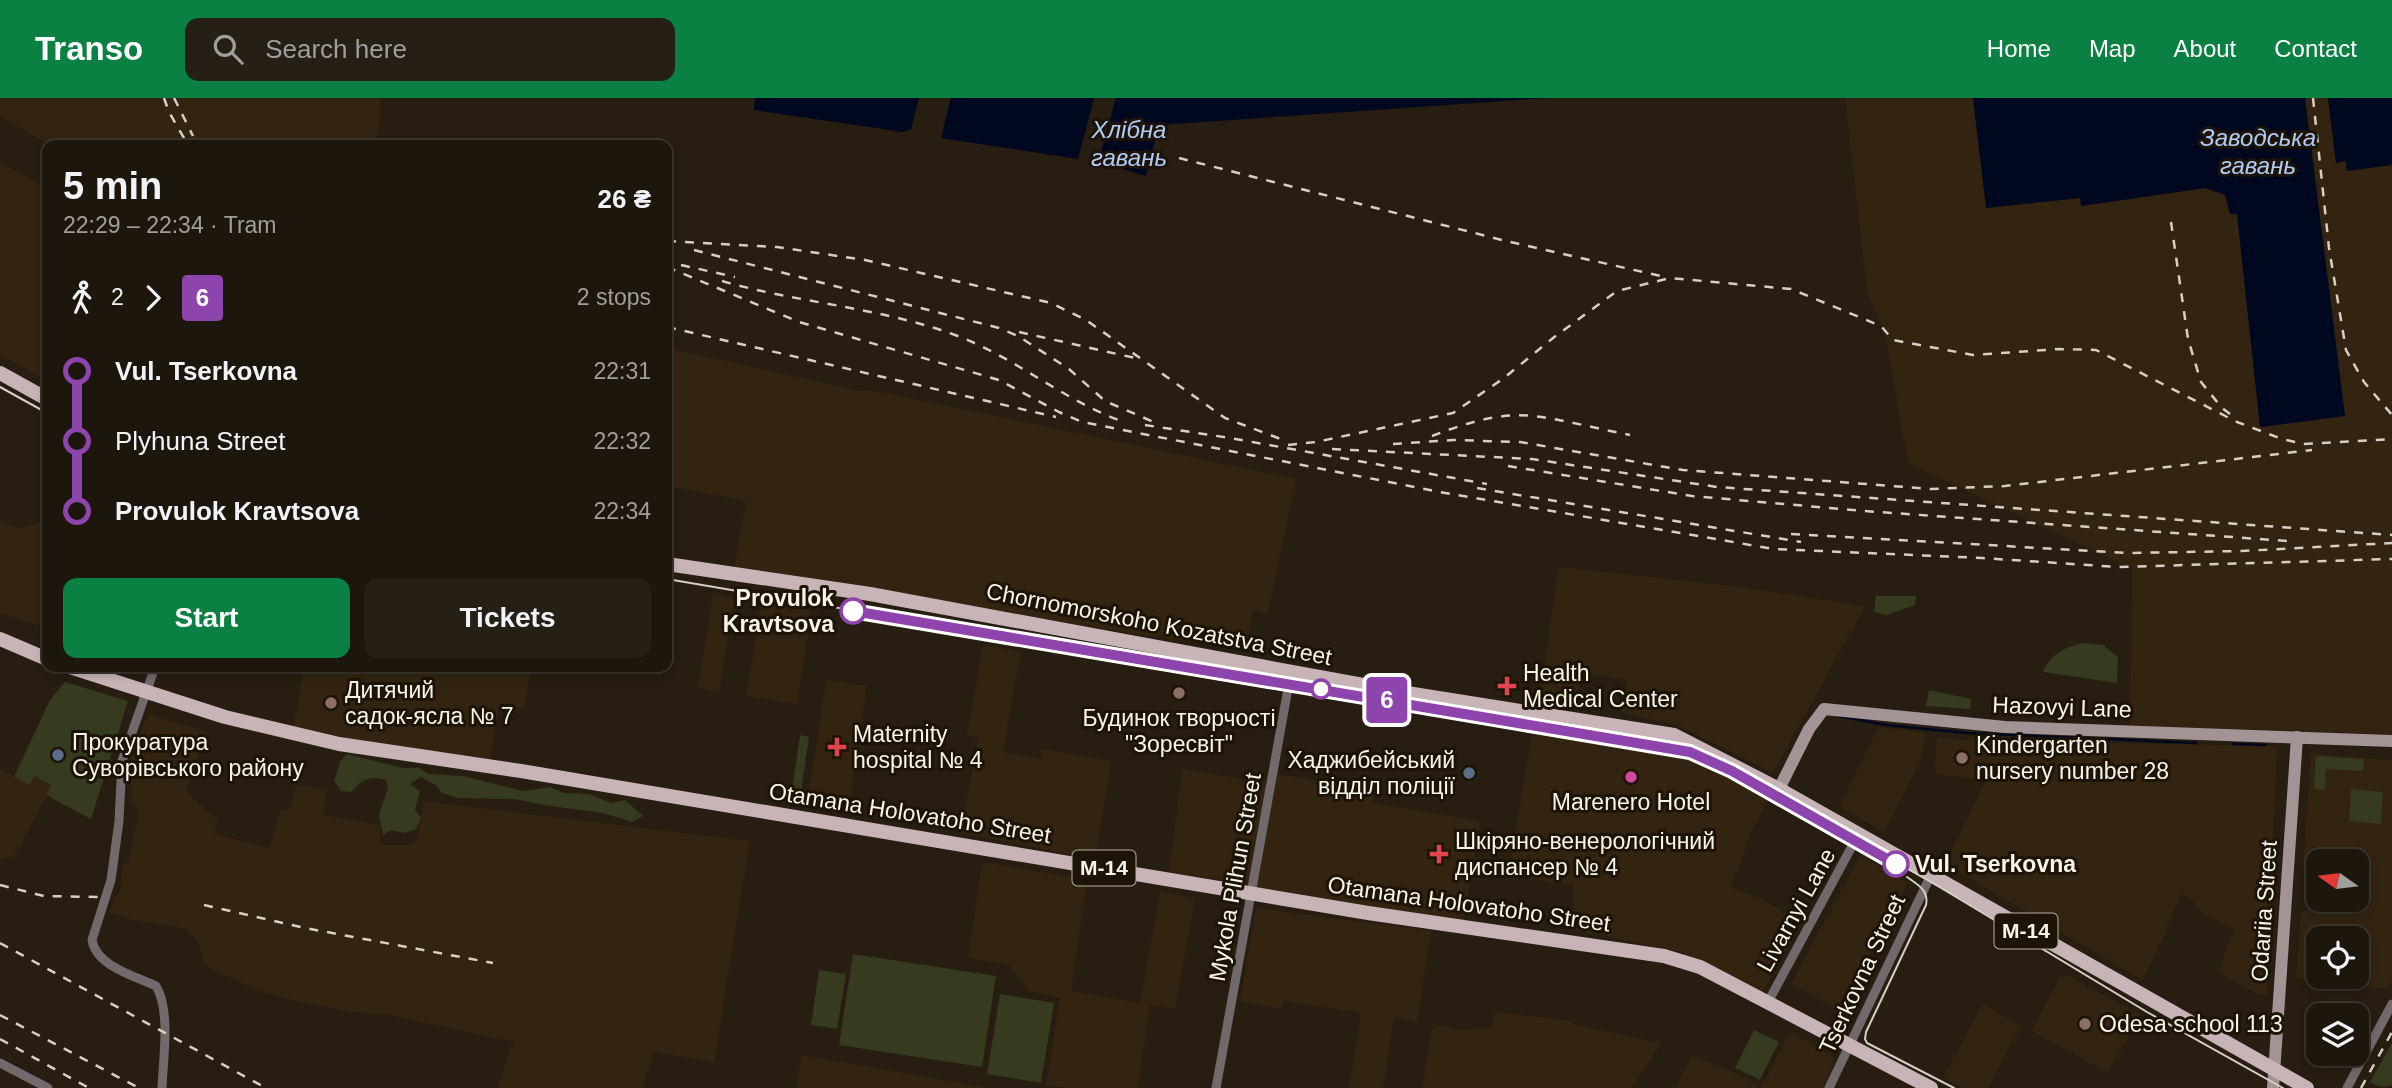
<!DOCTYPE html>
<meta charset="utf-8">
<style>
body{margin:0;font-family:Arial,sans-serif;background:#251f15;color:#f1f3f6;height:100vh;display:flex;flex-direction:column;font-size:26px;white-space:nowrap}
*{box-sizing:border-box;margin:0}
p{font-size:23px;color:#a09f9d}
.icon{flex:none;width:38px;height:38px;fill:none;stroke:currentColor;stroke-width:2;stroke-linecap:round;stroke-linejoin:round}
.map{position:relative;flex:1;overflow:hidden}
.panel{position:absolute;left:42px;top:42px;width:630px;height:532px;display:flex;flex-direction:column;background:#1d160c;border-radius:14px;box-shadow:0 4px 10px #0003,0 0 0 2px #3b352d}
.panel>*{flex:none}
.badge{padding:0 14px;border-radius:5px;font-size:24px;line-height:46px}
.needle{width:46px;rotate:284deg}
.fabs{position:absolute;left:2306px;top:751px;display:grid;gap:14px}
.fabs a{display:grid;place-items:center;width:63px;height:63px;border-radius:14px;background:#1d160c;box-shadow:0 4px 10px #0003,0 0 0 2px #3b352d;font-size:35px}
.map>.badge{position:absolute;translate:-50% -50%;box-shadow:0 0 0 4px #fff}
.legs{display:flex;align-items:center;gap:10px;height:77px;padding:0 21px;font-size:23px}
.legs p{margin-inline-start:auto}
.headline{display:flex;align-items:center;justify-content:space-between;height:119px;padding:0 21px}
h1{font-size:38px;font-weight:700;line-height:52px}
.action{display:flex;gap:14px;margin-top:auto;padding:14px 21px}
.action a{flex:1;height:80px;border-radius:14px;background:#0b8043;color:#fff;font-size:28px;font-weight:700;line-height:80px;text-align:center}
.action a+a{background:#251f15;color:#f1f3f6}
ul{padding:0 21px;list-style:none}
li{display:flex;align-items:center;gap:24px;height:70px;font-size:26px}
li i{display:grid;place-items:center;width:10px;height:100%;margin:0 9px;background:currentColor}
li i::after{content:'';width:18px;height:18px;margin:-9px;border:5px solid;border-radius:50%;background:#1d160c}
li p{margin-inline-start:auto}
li:first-child i{background:linear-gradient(#0000 50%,currentColor 0)}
li:last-child i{background:linear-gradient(currentColor 50%,#0000 0)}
header{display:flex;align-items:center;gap:42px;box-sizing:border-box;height:98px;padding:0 35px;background:#0b8043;color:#fff}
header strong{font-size:33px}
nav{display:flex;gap:38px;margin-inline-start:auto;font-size:24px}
.search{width:490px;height:63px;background:#251f15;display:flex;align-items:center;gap:18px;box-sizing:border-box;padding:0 24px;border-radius:14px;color:#a09f9d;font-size:26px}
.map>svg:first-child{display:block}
.built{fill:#322411;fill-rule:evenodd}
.green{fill:#363a1e}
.water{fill:#000820}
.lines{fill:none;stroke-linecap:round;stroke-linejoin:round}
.stream{stroke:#000820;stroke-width:2.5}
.street{stroke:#72696a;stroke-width:9}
.secondary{stroke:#a39395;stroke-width:12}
.primary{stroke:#c8b4b7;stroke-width:14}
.tram{stroke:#d7cfc5;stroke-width:2}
.rail{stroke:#d7cfc5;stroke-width:2.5;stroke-dasharray:9 9;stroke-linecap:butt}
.line-1-casing{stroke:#fff;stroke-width:16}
.line-1{stroke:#8e44ad;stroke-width:10}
.stop-1-dot{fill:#fff;stroke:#8e44ad;stroke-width:3.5}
.health-dot{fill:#e0444e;stroke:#1d1307;stroke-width:2.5}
.education-dot{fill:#8d6e63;stroke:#1d1307;stroke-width:2.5}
.service-dot{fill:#5c6f8a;stroke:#1d1307;stroke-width:2.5}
.hotel-dot{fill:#d1479c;stroke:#1d1307;stroke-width:2.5}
.labels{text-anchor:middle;stroke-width:6;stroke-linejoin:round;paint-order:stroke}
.shield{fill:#1d1307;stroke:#b8b0a6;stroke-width:2}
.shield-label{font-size:21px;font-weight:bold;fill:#faf3ea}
.stop-label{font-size:23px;font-weight:bold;fill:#faf3ea;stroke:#1d1307;text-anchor:end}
.street-label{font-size:23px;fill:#faf3ea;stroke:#1d1307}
.poi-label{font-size:23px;fill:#faf3ea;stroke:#1d1307;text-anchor:start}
.water-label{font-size:24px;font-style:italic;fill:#aeccf7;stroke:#1d1307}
</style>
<header>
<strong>Transo</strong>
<div class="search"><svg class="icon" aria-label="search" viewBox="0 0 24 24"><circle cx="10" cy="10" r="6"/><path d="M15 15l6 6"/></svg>Search here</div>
<nav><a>Home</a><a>Map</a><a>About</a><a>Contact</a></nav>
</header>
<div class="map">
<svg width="2392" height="990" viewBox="0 0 2392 990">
<rect width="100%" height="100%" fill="#271d10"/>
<g class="built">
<polygon points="0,0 380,0 379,35 372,47 49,47 0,18"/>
<polygon points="1845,0 1973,0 1987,110 2080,100 2082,108 2205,90 2225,97 2230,116 2237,115 2261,329 2345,318 2305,0 2328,0 2336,64 2346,63 2347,73 2392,67 2392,636 2130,628 2132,471 1908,365 1885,236 1867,194"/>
<polygon points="0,64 47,90 47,282 0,257"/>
<polygon points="667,250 860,293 876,293 1296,381 1268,516 1253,513 1245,552 733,475 746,403 667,388"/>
<polygon points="0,423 18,430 47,424 47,506 39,528 0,515"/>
<polygon points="1558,469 1733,488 1865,508 1773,675 1679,628 1621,614 1627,582 1581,575 1577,601 1541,594"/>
<polygon points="713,496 734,500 719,594 698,590"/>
<polygon points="762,505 811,513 797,606 746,598"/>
<polygon points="983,547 1021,554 1003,654 1040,661 1042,651 1112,663 1095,761 961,735 978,640 967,638"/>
<polygon points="315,569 363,569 384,572 385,569 531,569 524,610 499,608 490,664 292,634 303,577"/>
<polygon points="826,582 867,588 848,715 807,708"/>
<polygon points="148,616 208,634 186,693 217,722 215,736 270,750 280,712 290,712 296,687 327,691 323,717 381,727 378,747 408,747 418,743 423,703 750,743 714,964 654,954 643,990 496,990 514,944 389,917 352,914 305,905 259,893 209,870 204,864 197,842 183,830 133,822 110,814 120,790 124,764 129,765 138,715 131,705 131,658"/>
<polygon points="1879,629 1926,635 1919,669 1917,669 1885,735 1839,708"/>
<polygon points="1532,636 1687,661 1769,700 1754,728 1731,790 1760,800 1801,824 1763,894 1682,854 1571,831 1575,802 1572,801 1574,788 1508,777"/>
<polygon points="1937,640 1988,643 2277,648 2267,897 2257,896 2218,874 2234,831 2204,816 2190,800 2181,796 2157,853 2142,882 1945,766 1986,682 1935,676"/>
<path d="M2311,656L2392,662V882L2387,891L2296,880L2301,813L2363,815L2367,775L2357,774V763H2319V770L2303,769ZM2319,840H2357V878H2319Z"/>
<polygon points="0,671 29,687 34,678 52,687 14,759 0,761"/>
<polygon points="1182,671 1267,685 1249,786 1169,774"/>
<polygon points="1277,676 1374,692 1373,705 1480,723 1463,829 1256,789"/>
<polygon points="1860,757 1908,785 1840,912 1791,887"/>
<polygon points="982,764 1087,782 1071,893 1140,905 1160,794 1195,800 1175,911 1150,907 1138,990 1071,990 1046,987 1060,900 1029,893 1009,867 968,860"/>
<polygon points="1256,810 1431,833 1417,924 1394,920 1383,990 1349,990 1361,915 1284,903 1282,911 1240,903"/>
<polygon points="2063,875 2140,917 2108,975 2031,933"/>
<polygon points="1983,906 2021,928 1988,990 1962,990 1943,979"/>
<polygon points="1495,914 1572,923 1572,926 1661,945 1632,990 1422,990 1433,926 1451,929 1459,933 1482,930 1492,932"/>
<polygon points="1790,934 1830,956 1834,961 1833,968 1823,990 1761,990"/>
<polygon points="802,957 989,990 796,990"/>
<polygon points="1691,957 1729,972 1759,988 1757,990 1675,990"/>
</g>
<g class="green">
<polygon points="1876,498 1916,498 1915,507 1887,517 1874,514"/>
<path d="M2083,545L2103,547L2118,559L2117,585L2043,574C2052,555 2063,550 2083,545Z"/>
<polygon points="65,584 128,603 91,721 46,697 51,687 35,678 29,687 14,679 50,602"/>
<polygon points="1929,592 1971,601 1970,611 1926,608"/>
<polygon points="800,637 809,639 800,700 791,699"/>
<path d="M347,656L403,670H419L429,676L464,678L523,693L551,689L563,695L589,696L611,705L625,702L643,718L632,724L603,715L543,707L515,701L457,700L442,695L436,687L421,679L410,686L420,693L415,712L421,720L416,731L405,735L391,732L383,737L379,716L388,690L386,682C369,678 362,680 352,694L341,693L334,683L340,664Z"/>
<polygon points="2316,658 2364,661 2363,673 2326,671 2325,692 2314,691"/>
<polygon points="2351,691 2383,694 2381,726 2349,723"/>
<polygon points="853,856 996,878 982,969 839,947"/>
<polygon points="819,872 846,876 837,931 811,927"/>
<polygon points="1000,896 1054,905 1041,985 987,976"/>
<polygon points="1754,932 1779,944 1760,982 1735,970"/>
<path d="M2392,945V987C2385,990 2377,989 2370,984Z"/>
</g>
<g class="water">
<polygon points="755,0 919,0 911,31 903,34 754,12"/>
<polygon points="951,0 1094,0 1078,61 941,40"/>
<polygon points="1116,0 1547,0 1159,27 1146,78 1098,64"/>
<polygon points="1973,0 2305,0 2345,318 2260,329 2237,116 2230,116 2225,97 2205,90 2081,108 2080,100 1986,110"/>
<polygon points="2328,0 2392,0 2392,67 2347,73 2346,63 2336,65"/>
</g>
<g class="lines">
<g class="stream">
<polyline points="1838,618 1886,627 1967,635 2196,645"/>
<polyline points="2233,646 2266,647"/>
</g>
<g class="street">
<path d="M155,569L122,663L119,723L111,782L92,842C96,868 135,878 156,888C171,913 163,961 162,990"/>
<polyline points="1767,906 1858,737"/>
<polyline points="0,965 48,990"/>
<polyline points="1216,990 1291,574"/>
<polyline points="1829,990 1930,779"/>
<polyline points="2347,990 2392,906"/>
</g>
<g class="secondary">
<polyline points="1779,691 1809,631 1824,611 2005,629 2392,643"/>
<polyline points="2273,990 2297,639"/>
</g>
<g class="primary">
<polyline points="0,275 47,301"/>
<polyline points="667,466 870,496 1407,595 1674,637 1779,691 2307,990"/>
<polyline points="0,541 47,561"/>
<polyline points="70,569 225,619 339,646 521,673 1368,815 1664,858 1700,869 1931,990"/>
</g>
<g class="tram">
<polyline points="0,289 47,315"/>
<polyline points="667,481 1690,654 1732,673 1928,782 2147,914 2283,990"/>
<path d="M1907,779C1918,787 1929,792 1926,807L1866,934L1865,941L1867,945L1954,990"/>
</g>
<g class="rail">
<polyline points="164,0 169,14 188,47"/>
<polyline points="174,0 193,38"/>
<polyline points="2313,0 2329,150 2346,252 2364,284 2392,317"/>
<polyline points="1179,60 1506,143 1665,179"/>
<polyline points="2171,124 2188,241 2201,284 2222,310 2230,316"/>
<polyline points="667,143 777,149 865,162 1051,205 1086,222 1225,320 1286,343"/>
<polyline points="694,152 999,230 1018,238 1069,271 1105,303 1156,325"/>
<polyline points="681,167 735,179"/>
<polyline points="667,169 799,224 999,282 1059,314 1082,324 1440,394 1774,451 1982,460 2118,469 2392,461"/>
<path d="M722,183C798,205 879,209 955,237C1015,259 1064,303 1124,324"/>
<polyline points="667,229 1056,319"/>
<polyline points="1019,234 1135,260"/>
<polyline points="1145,327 1230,340 1487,386"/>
<path d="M1432,338C1463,326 1499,314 1533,318C1566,322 1598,331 1630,337"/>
<polyline points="1393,346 1453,342 1520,344 1683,372 1931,391 2005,388 2312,352"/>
<polyline points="1288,347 1316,344 1453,315 1504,280 1553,240 1617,193 1670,180 1791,191 1881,228 1893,242 1973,257 2059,251 2096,252 2237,324 2282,341 2304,346 2392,341"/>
<polyline points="1332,351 1532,361 1717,389 2392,437"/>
<polyline points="1508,368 1692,398 1864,413 2288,443"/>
<polyline points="1477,390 1801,444"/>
<polyline points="1791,436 2129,455 2242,453 2392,445"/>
<polyline points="0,787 44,798 98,799"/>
<polyline points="204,807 305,830 493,865"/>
<polyline points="0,845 266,990"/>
<polyline points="0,917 139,990"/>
<polyline points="0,941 89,990"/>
<polyline points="2361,990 2392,934"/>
</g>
</g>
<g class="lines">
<g class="line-1-casing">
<polyline id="line-1" points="853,513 1690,654 1732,673 1896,766"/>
</g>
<use href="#line-1" class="line-1"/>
</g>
<g class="stop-1-dot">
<circle cx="853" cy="513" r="12"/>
<circle cx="1321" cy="591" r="9"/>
<circle cx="1896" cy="766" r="12"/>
</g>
<g class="health-dot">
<path d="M1503.5 577.5h7v7h7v7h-7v7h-7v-7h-7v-7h7z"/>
<path d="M833.5 638.5h7v7h7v7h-7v7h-7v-7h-7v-7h7z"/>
<path d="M1435.5 745.5h7v7h7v7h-7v7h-7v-7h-7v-7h7z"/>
</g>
<g class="education-dot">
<circle cx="1179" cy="595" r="7"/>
<circle cx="331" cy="605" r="7"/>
<circle cx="1962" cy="660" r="7"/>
<circle cx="2085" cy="926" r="7"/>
</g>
<g class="service-dot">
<circle cx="58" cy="657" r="7"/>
<circle cx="1469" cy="675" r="7"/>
</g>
<circle class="hotel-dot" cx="1631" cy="679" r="7"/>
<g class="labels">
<g class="shield">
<rect x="1072.5" y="752.5" width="63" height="35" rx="5"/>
<rect x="1994.5" y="815.5" width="63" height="35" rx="5"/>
</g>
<g class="shield-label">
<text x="1104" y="777">М-14</text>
<text x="2026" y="840">М-14</text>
</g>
<g class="stop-label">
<text x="834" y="508">Provulok<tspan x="834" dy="26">Kravtsova</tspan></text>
<text x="1915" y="774" text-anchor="start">Vul. Tserkovna</text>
</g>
<g class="street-label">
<text transform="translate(1159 526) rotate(11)" y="8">Chornomorskoho Kozatstva Street</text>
<text transform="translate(2062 609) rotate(2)" y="8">Hazovyi Lane</text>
<text transform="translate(910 715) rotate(9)" y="8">Otamana Holovatoho Street</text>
<text transform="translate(1235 779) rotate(-80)" y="8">Mykola Plihun Street</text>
<text transform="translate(1469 806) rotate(8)" y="8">Otamana Holovatoho Street</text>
<text transform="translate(1796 812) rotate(-61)" y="8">Livarnyi Lane</text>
<text transform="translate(2264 813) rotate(-86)" y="8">Odariia Street</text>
<text transform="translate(1862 876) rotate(-65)" y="8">Tserkovna Street</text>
</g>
<g class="poi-label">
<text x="1523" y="583">Health<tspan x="1523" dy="26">Medical Center</tspan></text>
<text x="345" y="600">Дитячий<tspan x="345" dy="26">садок-ясла № 7</tspan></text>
<text x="1179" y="628" text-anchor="middle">Будинок творчості<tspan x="1179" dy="26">"Зоресвіт"</tspan></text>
<text x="853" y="644">Maternity<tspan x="853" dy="26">hospital № 4</tspan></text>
<text x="72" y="652">Прокуратура<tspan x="72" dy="26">Суворівського району</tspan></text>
<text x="1976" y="655">Kindergarten<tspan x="1976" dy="26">nursery number 28</tspan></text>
<text x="1455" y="670" text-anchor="end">Хаджибейський<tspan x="1455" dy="26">відділ поліції</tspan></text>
<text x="1631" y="712" text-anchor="middle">Marenero Hotel</text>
<text x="1455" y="751">Шкіряно-венерологічний<tspan x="1455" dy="26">диспансер № 4</tspan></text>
<text x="2099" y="934">Odesa school 113</text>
</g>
<g class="water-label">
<text x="1129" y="40">Хлібна<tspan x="1129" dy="28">гавань</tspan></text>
<text x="2258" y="48">Заводська<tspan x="2258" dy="28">гавань</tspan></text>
</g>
</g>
</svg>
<div class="fabs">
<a><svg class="needle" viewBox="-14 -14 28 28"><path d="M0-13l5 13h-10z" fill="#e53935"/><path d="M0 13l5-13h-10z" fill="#a09f9d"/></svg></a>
<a><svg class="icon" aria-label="locate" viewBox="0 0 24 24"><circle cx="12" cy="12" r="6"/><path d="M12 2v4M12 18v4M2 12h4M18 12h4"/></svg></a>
<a><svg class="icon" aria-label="layers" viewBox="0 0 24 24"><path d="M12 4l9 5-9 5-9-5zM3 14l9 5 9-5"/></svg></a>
</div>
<b class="badge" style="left:1387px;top:602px;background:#8e44ad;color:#fff">6</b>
<section class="panel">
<div class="headline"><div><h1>5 min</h1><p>22:29 – 22:34 · Tram</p></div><b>26 ₴</b></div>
<div class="legs"><svg class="icon" aria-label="walk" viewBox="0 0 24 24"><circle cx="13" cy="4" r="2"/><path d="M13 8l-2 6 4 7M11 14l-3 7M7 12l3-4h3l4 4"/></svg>2<svg class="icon" aria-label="forward" viewBox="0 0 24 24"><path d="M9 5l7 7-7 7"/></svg><b class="badge" style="background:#8e44ad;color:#fff">6</b><p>2 stops</p></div>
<ul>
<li><i style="color:#8e44ad"></i><b>Vul. Tserkovna</b><p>22:31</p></li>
<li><i style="color:#8e44ad"></i><span>Plyhuna Street</span><p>22:32</p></li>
<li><i style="color:#8e44ad"></i><b>Provulok Kravtsova</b><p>22:34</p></li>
</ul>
<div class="action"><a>Start</a><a>Tickets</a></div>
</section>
</div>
